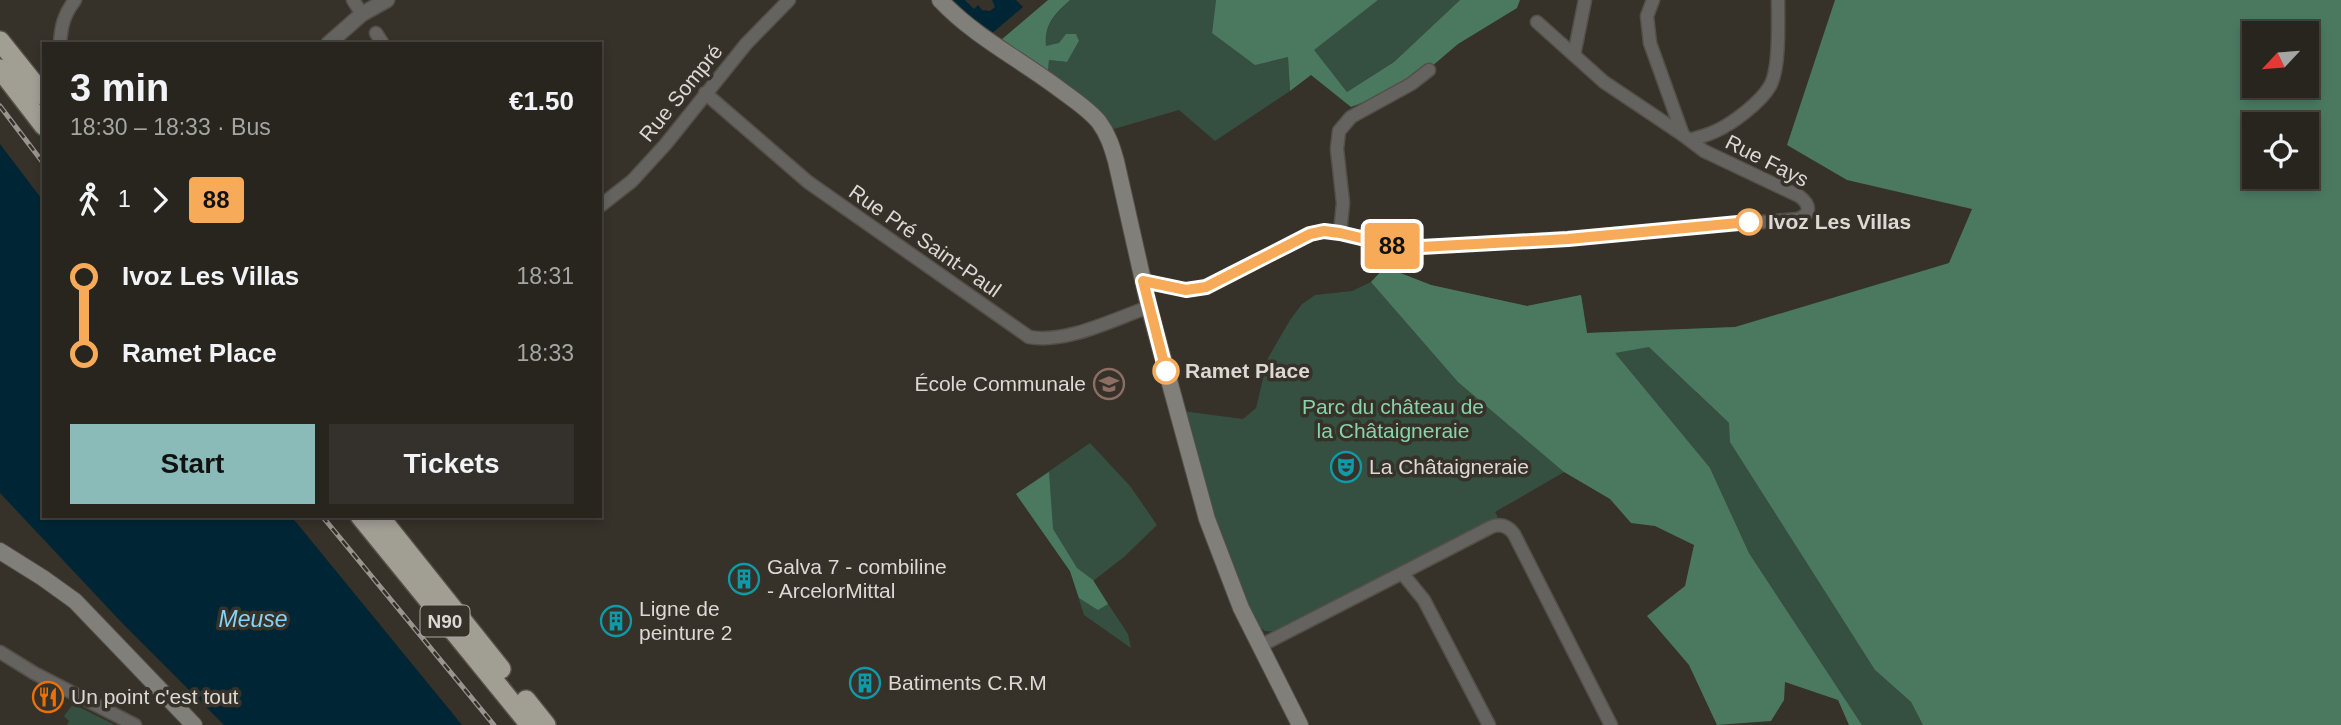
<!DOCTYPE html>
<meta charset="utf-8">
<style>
body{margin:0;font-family:Helvetica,sans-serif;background:#34312c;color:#f1f3f6;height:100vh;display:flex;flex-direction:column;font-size:26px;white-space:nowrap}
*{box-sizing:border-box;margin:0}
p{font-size:23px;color:#a5a5a4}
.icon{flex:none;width:38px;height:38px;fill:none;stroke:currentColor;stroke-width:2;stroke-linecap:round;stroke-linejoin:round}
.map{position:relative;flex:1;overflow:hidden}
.sheet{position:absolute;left:42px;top:42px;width:560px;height:476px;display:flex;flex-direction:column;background:#28251f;border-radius:0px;box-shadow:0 4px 10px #0003,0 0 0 2px #44423d}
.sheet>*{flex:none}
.badge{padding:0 14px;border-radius:5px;font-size:24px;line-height:46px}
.needle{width:46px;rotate:244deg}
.controls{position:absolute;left:2242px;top:21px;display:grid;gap:14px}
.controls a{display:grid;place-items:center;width:77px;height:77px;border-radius:0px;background:#28251f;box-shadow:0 4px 10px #0003,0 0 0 2px #44423d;font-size:35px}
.map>.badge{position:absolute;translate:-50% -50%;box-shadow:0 0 0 4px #fff}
.legs{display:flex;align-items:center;gap:10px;height:77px;padding:0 28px;font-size:23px}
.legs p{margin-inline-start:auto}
.overview{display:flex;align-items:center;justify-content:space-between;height:119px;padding:0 28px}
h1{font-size:38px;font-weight:700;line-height:52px}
.action{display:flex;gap:14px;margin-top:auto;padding:14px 28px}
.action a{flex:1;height:80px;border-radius:0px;background:#8bbbb9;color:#111;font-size:28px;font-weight:700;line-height:80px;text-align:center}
.action a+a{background:#34312c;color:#f1f3f6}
ul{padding:0 28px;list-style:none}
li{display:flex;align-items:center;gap:24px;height:77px;font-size:26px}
li i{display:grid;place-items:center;width:10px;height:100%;margin:0 9px;background:currentColor}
li i::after{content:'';width:18px;height:18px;margin:-9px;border:5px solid;border-radius:50%;background:#28251f}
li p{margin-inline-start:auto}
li:first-child i{background:linear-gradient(#0000 50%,currentColor 0)}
li:last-child i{background:linear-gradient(currentColor 50%,#0000 0)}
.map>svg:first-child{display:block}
.green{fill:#354f40}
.forest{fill:#4b7960;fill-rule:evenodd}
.water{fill:#002635}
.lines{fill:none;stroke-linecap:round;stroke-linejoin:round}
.minor-casing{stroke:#544f48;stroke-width:15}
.tertiary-casing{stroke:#544f48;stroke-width:17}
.secondary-casing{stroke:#544f48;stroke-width:18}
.trunk-casing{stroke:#544f48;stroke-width:22}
.minor{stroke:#65635f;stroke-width:12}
.tertiary{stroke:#65635f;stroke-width:14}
.secondary{stroke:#817f79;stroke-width:16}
.trunk{stroke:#a19e94;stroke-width:19}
.rail-casing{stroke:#98948e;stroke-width:5}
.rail{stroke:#363129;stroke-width:2.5;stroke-dasharray:8;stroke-linecap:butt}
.line-1-casing{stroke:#fff;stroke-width:16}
.line-1{stroke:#f7ab59;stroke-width:10}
.stop-1-dot{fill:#fff;stroke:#f7ab59;stroke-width:3.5}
.labels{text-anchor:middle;stroke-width:7;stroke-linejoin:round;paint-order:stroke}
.shield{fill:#363129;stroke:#aaa7a1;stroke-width:2}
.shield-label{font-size:19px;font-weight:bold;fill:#dcd9d4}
.street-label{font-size:21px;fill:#dcd9d4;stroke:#363129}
.stop-label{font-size:21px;font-weight:bold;fill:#dcd9d4;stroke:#363129;text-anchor:start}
.poi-label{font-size:21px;fill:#dcd9d4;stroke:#363129;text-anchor:start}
.park-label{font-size:21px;fill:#89d3ab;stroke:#363129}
.water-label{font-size:23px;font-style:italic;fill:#84d3f8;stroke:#363129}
</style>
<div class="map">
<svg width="2341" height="725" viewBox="0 0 2341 725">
<rect width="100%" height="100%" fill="#363129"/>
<g class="green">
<path d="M1070,0H1216L1212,33L1288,56L1290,91L1215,141L1179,110L1114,129L1096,109L1048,71L1049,60L1067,62L1079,41L1046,47C1044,24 1055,15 1070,0Z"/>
<polygon points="1378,0 1460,0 1394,62 1347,92 1313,50"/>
<polygon points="1385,267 1431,285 1527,306 1581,295 1587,333 1735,327 1696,392 1729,423 1875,670 1911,702 1923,725 1862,725 1749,553 1710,468 1606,448 1495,512 1498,517 1278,632 1265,631 1254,623 1223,553 1182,411 1243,419 1256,408 1268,358 1290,320 1302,304 1315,295 1352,291 1371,282"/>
<polygon points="1090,443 1130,486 1157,525 1124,557 1093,581 1128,634 1131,648 1084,615 1070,571 1016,494"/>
<polygon points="73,704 115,725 67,725 69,721 64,716"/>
</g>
<g class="forest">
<path d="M1048,0H1070C1055,14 1044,24 1046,46L1059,43L1066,34H1076L1079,41L1067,62L1049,60L1048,71L1002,43L1001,40Z"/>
<polygon points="1216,0 1378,0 1314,50 1347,92 1394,62 1460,0 1520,0 1517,8 1458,44 1411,84 1351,107 1311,75 1290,91 1288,57 1255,65 1212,33"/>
<path d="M1835,0H2341V725H1923L1911,702L1875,670L1730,442L1729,423L1649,347L1615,353L1710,468L1749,553L1862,725H1849L1838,700L1785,682L1784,700L1771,721L1717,725L1689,665L1647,616L1685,586L1694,545L1655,526L1631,523L1610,499L1564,472L1458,382L1371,282L1385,267L1431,285L1527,306L1581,295L1587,333L1735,327L1949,263L1972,209L1847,180L1787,145ZM2254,33H2306V86H2254ZM2254,124H2306V177H2254Z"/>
<polygon points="1049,472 1053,529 1077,568 1093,580 1108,604 1098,610 1079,598 1070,571 1016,494"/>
</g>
<g class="water">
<polygon points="953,0 965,0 974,9 978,5 982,10 990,11 995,7 992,0 1016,0 1023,7 990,35"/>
<polygon points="0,144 44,202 44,516 291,516 462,725 224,725 124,625 0,493"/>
</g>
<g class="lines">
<g class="minor-casing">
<g id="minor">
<polyline points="353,0 362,14"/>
<polyline points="1537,22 1604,82 1683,135"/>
<polyline points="376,33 383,44"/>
<path d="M60,44C61,26 64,14 75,0"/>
<polyline points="1574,55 1585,0"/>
<path d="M705,93L808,182L1029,337C1066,344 1114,319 1149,307"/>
<path d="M1690,140C1699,137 1708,135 1716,131C1732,124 1761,102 1770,86C1780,69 1778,21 1778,0"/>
<polyline points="600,206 632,181 665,145 746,44 789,0"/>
<polyline points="1340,233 1343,203 1337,149 1339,131 1351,117 1411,84 1429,70"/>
<path d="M1143,281L1186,290L1206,287L1310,234L1324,231L1340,233L1403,248L1568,238L1798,219C1812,214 1810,204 1799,196L1704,151L1683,135L1650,43L1647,16L1653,0"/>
<path d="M1402,573L1491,527C1500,523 1508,526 1514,534L1611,725"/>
<polyline points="1260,646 1402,573 1424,600 1489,725"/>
<polyline points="0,652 34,673 135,725"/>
</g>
</g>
<g class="tertiary-casing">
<polyline id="tertiary" points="328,44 362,14 387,0"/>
</g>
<g class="secondary-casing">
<g id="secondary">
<path d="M940,0C977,39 1024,61 1066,94C1077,102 1090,111 1099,122C1108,134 1112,147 1116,161L1149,307L1207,519L1241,608L1300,725"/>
<polyline points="0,551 43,578 75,601 194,725"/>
</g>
</g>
<g class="trunk-casing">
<g id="trunk">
<polyline points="0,41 44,96"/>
<polyline points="0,69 44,126"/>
<polyline points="360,516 530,725"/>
<polyline points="379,516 501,669"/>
<polyline points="526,700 546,725"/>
</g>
</g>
<use href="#minor" class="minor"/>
<use href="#tertiary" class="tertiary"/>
<use href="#secondary" class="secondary"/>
<use href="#trunk" class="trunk"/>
<g class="rail-casing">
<g id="rail">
<polyline points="0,106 44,164"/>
<polyline points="322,516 494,725"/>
</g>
</g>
<use href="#rail" class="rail"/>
</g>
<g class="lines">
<g class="line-1-casing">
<polyline id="line-1" points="1166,371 1143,281 1186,290 1206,287 1310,234 1324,231 1340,233 1403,248 1568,239 1749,222"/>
</g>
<use href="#line-1" class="line-1"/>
</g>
<defs>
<g id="school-ring" transform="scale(1.575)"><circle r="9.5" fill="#363129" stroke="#8d6e63" stroke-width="1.5"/><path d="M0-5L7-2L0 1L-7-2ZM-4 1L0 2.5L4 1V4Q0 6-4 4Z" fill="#8d6e63"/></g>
<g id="theatre-ring" transform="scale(1.575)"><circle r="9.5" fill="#363129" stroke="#0f9aa8" stroke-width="1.5"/><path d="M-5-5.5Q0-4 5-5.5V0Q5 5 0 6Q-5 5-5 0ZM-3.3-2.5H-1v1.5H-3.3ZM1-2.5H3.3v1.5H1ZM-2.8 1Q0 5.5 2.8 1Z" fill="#0f9aa8"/></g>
<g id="building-ring" transform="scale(1.575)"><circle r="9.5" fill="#363129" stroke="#0f9aa8" stroke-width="1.5"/><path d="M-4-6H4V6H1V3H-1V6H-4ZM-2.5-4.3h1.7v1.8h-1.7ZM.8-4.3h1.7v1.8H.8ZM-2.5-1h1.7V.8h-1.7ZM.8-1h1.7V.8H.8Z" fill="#0f9aa8"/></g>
<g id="restaurant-ring" transform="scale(1.575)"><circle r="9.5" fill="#363129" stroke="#e8710a" stroke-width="1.5"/><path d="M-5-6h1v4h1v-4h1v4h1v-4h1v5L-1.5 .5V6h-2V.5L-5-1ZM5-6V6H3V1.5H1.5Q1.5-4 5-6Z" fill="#e8710a"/></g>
</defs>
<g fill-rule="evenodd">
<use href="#school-ring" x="1109" y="384"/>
<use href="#theatre-ring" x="1346" y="467"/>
<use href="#building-ring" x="744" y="579"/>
<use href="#building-ring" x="616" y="621"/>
<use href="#building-ring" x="865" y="683"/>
<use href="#restaurant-ring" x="48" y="697"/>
</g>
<g class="stop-1-dot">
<circle cx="1749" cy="222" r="12"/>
<circle cx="1166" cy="371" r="12"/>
</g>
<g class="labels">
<rect class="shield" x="420.5" y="605.5" width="49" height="31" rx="5"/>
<g class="shield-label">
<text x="445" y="628">N90</text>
</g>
<g class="street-label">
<text transform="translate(681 93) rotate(-51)" y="7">Rue Sompré</text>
<text transform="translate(1767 161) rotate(27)" y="7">Rue Fays</text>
<text transform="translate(925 241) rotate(35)" y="7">Rue Pré Saint-Paul</text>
</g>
<g class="stop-label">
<text x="1768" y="229">Ivoz Les Villas</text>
<text x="1185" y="378">Ramet Place</text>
</g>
<g class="poi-label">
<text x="1086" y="391" text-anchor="end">École Communale</text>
<text x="1369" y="474">La Châtaigneraie</text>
<text x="767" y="574">Galva 7 - combiline<tspan x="767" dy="24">- ArcelorMittal</tspan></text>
<text x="639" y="616">Ligne de<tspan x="639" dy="24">peinture 2</tspan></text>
<text x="888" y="690">Batiments C.R.M</text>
<text x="71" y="704">Un point c'est tout</text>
</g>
<g class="park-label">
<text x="1393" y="414">Parc du château de<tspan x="1393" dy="24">la Châtaigneraie</tspan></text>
</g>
<g class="water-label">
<text x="253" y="627">Meuse</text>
</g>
</g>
</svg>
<div class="controls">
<a><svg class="needle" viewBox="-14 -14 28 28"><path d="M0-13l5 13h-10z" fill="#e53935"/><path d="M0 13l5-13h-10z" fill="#a5a5a4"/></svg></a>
<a><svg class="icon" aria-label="locate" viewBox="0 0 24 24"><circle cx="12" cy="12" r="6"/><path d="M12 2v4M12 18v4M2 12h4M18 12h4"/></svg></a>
</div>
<b class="badge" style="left:1392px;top:246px;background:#f7ab59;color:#111">88</b>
<section class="sheet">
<div class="overview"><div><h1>3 min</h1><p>18:30 – 18:33 · Bus</p></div><b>€1.50</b></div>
<div class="legs"><svg class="icon" aria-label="walk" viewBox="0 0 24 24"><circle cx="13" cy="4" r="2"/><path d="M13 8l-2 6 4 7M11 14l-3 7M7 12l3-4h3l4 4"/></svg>1<svg class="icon" aria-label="forward" viewBox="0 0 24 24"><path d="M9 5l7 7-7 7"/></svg><b class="badge" style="background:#f7ab59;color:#111">88</b></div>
<ul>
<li><i style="color:#f7ab59"></i><b>Ivoz Les Villas</b><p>18:31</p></li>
<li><i style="color:#f7ab59"></i><b>Ramet Place</b><p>18:33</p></li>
</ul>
<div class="action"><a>Start</a><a>Tickets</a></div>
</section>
</div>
